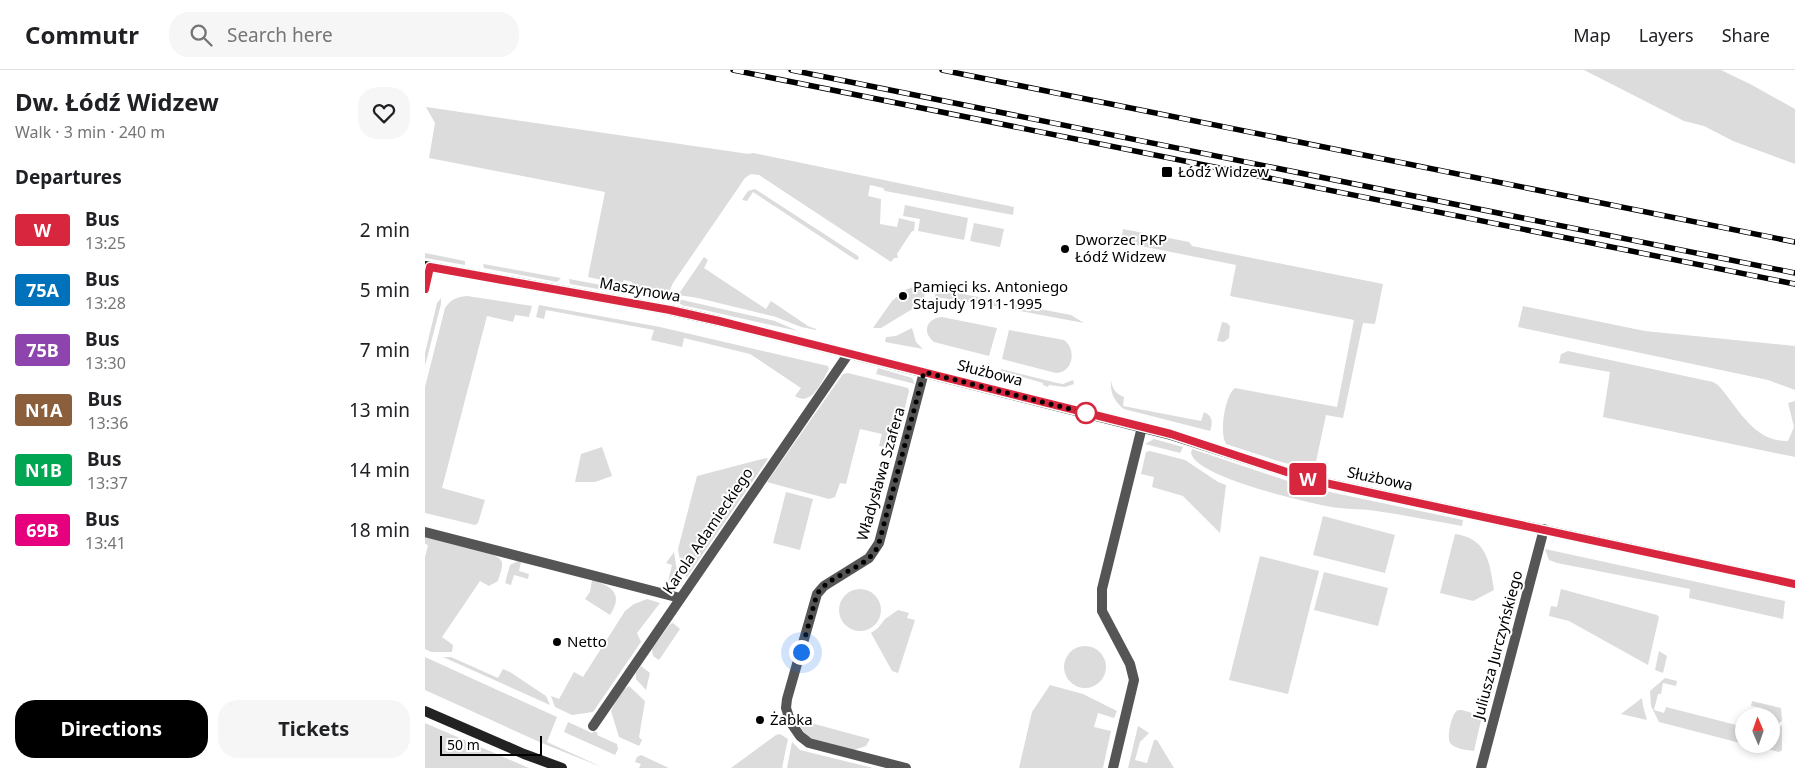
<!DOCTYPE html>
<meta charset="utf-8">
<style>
body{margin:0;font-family:"Noto Sans",sans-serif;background:#f6f6f6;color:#202124;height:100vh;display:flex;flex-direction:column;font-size:19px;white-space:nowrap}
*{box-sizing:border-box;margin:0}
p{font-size:16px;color:#757577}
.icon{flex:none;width:28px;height:28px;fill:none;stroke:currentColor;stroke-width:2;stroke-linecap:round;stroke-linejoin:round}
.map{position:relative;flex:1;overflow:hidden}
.panel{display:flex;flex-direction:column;background:#fff;width:425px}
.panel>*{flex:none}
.badge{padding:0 10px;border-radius:4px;font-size:18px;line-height:32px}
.needle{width:32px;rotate:358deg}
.tools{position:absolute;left:1310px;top:638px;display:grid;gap:10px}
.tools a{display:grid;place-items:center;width:45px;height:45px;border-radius:50%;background:#fff;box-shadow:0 2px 8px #0003;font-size:25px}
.scale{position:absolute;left:15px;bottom:12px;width:102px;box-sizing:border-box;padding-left:5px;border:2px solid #000;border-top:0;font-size:14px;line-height:18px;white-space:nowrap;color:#000;-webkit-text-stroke:4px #fff;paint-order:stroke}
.you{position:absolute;width:25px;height:25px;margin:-12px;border:4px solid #fff;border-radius:50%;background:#1a73e8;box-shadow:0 0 0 8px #1a73e833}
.map>.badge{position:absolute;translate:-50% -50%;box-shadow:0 0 0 2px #fff}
h2{padding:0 15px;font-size:19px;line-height:45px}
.round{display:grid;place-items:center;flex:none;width:52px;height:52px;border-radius:20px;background:#f6f6f6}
.summary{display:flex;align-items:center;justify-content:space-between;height:85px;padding:0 15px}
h1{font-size:24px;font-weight:700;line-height:38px}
.button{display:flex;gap:10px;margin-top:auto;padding:10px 15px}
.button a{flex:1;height:58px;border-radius:20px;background:#000;color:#fff;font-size:20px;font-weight:700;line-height:58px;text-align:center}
.button a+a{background:#f6f6f6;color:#202124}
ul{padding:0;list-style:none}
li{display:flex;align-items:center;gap:15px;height:60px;padding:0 15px}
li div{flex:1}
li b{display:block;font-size:19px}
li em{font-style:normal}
li .badge{min-width:55px;font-weight:700;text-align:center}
header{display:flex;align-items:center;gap:30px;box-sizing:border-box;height:70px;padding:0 25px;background:#fff;border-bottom:1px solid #e0e0e0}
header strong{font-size:24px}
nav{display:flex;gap:28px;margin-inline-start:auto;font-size:18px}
.search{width:350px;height:45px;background:#f6f6f6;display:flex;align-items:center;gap:12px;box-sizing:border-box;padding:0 18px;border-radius:20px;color:#757577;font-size:19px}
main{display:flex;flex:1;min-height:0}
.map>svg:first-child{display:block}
.green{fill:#dcdcdc}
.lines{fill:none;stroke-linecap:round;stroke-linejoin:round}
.street{stroke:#555;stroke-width:10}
.secondary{stroke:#222;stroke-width:10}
.rail-casing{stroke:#000;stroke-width:5.5}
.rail{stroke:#fff;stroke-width:4;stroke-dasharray:11;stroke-linecap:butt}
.line-casing{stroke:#fff;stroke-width:11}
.line{stroke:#d7263d;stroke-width:8}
.walk{stroke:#000;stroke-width:5;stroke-dasharray:0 9}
.poi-dot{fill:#000;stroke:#fff;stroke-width:2}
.stop-dot{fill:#fff;stroke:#d7263d;stroke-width:2.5}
.labels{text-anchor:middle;stroke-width:4;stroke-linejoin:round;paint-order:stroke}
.poi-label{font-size:15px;fill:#000;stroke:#fff;text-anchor:start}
.street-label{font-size:15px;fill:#000;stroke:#fff}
</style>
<header>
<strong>Commutr</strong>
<div class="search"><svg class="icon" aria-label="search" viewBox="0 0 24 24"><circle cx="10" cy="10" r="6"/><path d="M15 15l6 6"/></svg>Search here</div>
<nav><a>Map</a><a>Layers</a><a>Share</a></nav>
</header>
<main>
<section class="panel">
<div class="summary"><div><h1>Dw. Łódź Widzew</h1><p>Walk · 3 min · 240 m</p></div><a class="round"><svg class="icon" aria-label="heart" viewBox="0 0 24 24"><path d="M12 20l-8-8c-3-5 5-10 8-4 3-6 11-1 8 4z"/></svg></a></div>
<h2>Departures</h2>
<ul>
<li><span class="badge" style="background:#d7263d;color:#fff">W</span><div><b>Bus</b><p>13:25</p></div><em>2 min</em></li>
<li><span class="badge" style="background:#0072bc;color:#fff">75A</span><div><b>Bus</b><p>13:28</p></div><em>5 min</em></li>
<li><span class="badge" style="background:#8e44ad;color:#fff">75B</span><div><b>Bus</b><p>13:30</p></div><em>7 min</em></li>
<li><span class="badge" style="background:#8b5e3c;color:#fff">N1A</span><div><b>Bus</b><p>13:36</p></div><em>13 min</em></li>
<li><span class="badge" style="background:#00a651;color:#fff">N1B</span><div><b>Bus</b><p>13:37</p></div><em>14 min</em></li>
<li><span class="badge" style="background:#e6007e;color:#fff">69B</span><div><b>Bus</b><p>13:41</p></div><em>18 min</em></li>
</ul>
<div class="button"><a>Directions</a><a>Tickets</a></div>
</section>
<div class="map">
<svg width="1370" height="698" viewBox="0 0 1370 698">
<rect width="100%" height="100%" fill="#fff"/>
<g class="green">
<polygon points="1159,0 1296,0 1327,15 1370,39 1370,94 1308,71 1279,56 1259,51"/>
<polygon points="1,37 324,84 328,83 589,137 588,145 460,121 458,118 445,115 443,126 456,129 455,154 472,157 474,148 490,152 489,161 487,161 472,184 473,188 469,188 466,192 334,105 326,104 320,108 248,213 243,224 206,217 207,212 199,210 196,214 163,207 180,122 4,88 10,53"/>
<polygon points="330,119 433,186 434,189 431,190 328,122 322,131 317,130 323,121"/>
<polygon points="480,135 543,148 539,170 493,161 495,149 478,146"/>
<polygon points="549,153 579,159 575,177 545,171"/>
<path d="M698,159L764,172L767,176L958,214L950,254L938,253L918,348L901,345L889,401L853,391L801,374C794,363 800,325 810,318L912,337L929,250L805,226L811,195L696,172Z"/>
<polygon points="0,183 40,191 40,195 0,188"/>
<polygon points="279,187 283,190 279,198 341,239 346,231 383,256 391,259 391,260 376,257 351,247 273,228 253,225"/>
<polygon points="58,194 136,208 132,212 59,198"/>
<polygon points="144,209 198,219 195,223 145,214"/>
<polygon points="488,217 500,217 499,232 456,258 448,258 467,231 473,226 476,231 483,227 480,220"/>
<polygon points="511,219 580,232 579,235 577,237 510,227"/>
<path d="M42,226L107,236L104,247L90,245L88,252L62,246L17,418L60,430L53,453L50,455L0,443V317L20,238C26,229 32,227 42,226Z"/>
<polygon points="16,228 16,234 0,296 0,283 12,233"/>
<polygon points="253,229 350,251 373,261 257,235 254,233"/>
<polygon points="589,234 646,245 659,253 590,240 588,238"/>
<path d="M114,235L235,257L403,296L404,299C397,311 387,337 370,326L376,318L325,284L259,268L257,277L226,270L229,260L121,240L119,249L111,247Z"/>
<polygon points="1098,236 1220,261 1370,276 1370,320 1343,310 1093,257"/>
<path d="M517,247L572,258L564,286L509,272C496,262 502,248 517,247Z"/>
<polygon points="797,252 802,253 805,256 804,268 799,272 792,271"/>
<polygon points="487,258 491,272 498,279 460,272 461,267 471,266"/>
<path d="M584,260L639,270C652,279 648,303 631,303L577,289Z"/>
<path d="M1143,281L1288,312L1293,315C1313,337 1328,372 1363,371L1369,357L1363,333L1370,331V387L1178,347L1185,302L1134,293L1136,284Z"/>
<polygon points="453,298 484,307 487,308 490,314 451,304"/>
<polygon points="576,299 632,313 638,314 648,310 649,314 640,317 624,315 623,317 618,315 618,313 576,301"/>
<polygon points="423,303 483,318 484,321 470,379 454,376 457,364 435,359 421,414 415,413 410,427 404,429 342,412 418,304"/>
<path d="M686,310C687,319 691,324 699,327L698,336L776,351L779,342C788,346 788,353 785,361L699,339C689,331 685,323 686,310Z"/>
<polygon points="729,369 758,377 755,383 720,374"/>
<polygon points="177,377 187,406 170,412 150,412 156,384"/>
<path d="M767,379L881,417L1038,450L1037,456C1008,451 980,445 951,441C934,438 918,440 901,436C877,431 771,407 766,383Z"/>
<polygon points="725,381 760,390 793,412 801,415 795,463 758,426 727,417 729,407 716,404 721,382"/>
<polygon points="341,388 343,389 262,507 257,503 253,479 272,406"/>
<polygon points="361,422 388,429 375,480 348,473"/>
<polygon points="898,446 970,465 960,503 888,485"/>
<path d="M1030,464C1062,468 1065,493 1069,520L1048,531L1015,523Z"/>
<path d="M0,467C14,470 73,480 77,492C78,498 74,506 73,511L64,516L55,511L17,567L28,575L27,582H6L0,579V487L3,475L0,474Z"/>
<polygon points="1120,479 1360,531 1358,549 1264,528 1265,519 1132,493 1124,490"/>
<polygon points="249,482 253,508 250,511 243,511 247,495 241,493"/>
<polygon points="835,486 894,501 863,624 804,610"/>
<polygon points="93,491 96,492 94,501 104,504 103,509 89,505 86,515 80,513 85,495"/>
<polygon points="899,502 963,518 953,556 889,540"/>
<path d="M167,510C187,516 199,524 185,545L160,529L165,522Z"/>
<circle cx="435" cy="540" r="21"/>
<polygon points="1136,519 1232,545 1234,547 1223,595 1144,551 1124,546 1126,536 1132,537"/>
<polygon points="222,529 235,533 212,563 216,572 168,642 147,645 130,637 126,626 134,629 149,602 158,607 200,541 209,534"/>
<polygon points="473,540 484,543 482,548 490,550 473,603 467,601 446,563 453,558 460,549"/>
<polygon points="248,553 255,559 234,590 228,586 227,579 244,555"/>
<circle cx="660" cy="597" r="21"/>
<polygon points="1234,581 1242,586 1238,603 1230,600"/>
<polygon points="0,587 132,647 122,672 179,698 119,674 0,620"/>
<polygon points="18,587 26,587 73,608 78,599 85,602 121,626 125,635"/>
<polygon points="216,596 225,603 221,620 211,609 211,603"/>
<polygon points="1240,608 1252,611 1251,616 1238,613 1236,624 1233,624 1229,640 1239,643 1241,637 1319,657 1319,674 1234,652 1226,636 1225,621"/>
<polygon points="625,615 658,624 692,641 689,648 673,643 669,657 686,661 678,698 594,698 607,642"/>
<polygon points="204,616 220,631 214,667 217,670 214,676 194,667 186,641 196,621"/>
<polygon points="1217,628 1218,636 1222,650 1196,644"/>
<polygon points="1327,631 1356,638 1357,651 1346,659 1346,646 1335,646 1337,638 1326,636"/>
<path d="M1037,640L1057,646L1049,681C1042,680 1031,679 1026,674C1021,669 1026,648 1030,643C1032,640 1033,640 1037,640Z"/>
<polygon points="143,652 167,663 169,661 173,663 172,665 192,674 193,679 190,685 139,662"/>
<polygon points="378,652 386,653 445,669 441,676 429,680 388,669 381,665 374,655"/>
<polygon points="0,653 104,698 0,698"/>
<polygon points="1357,655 1357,680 1354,682 1330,676 1333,674 1346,674 1346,663"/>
<polygon points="713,656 724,663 715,672 710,690 722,693 729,670 732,670 749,698 703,698"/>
<polygon points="355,664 363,669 357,698 306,698 351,665"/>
<polygon points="367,672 375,680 448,698 362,698"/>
<polygon points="216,685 244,698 214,698 216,694 210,692 212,687"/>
</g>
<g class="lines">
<g class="street">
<polyline points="0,462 255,528"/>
<polyline points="168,656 424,283"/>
<polyline points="481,698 384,673 375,666 366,653 361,638 362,629 392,524 399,516 444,488 454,473 499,302"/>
<polyline points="688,698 709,610 705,594 677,541 677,519 717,357"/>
<polyline points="1056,698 1119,459"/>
</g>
<g class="secondary">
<polyline points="0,196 245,240 294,251 746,365 887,410 1370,514"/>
<polyline points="0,219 5,197"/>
<polyline points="0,641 99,684 137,698"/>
</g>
<g class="rail-casing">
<g id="rail">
<polyline points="308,0 1370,214"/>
<polyline points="366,0 1370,203"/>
<polyline points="517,0 1370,172"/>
</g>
</g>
<use href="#rail" class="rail"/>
</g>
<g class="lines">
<g class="line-casing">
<polyline id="line" points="0,219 5,197 245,240 294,251 746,364 886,410 1370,514"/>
</g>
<use href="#line" class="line"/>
<path class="walk" d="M376,582L392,524C405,505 430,502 446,486C450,483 452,478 454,473L499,302L661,343"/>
</g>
<g class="poi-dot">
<rect x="736" y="96" width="12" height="12" rx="2.5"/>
<circle cx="640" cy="179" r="5"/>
<circle cx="478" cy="226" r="5"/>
<circle cx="132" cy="572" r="5"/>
<circle cx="335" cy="650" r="5"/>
</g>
<circle class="stop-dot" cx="661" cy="343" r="10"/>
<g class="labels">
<g class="poi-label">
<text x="753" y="107">Łódź Widzew</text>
<text x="650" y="175">Dworzec PKP<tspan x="650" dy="17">Łódź Widzew</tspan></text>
<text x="488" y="222">Pamięci ks. Antoniego<tspan x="488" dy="17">Stajudy 1911-1995</tspan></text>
<text x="142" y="577">Netto</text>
<text x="345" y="655">Żabka</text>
</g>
<g class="street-label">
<text transform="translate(215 220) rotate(10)" y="5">Maszynowa</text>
<text transform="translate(565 303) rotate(14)" y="5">Służbowa</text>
<text transform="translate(456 404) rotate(-74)" y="5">Władysława Szafera</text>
<text transform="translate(955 409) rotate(12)" y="5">Służbowa</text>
<text transform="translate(283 461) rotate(-56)" y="5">Karola Adamieckiego</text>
<text transform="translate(1073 575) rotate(-75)" y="5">Juliusza Jurczyńskiego</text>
</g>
</g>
</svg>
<div class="tools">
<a><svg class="needle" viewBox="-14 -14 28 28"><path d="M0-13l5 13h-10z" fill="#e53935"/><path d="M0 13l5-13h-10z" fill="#757577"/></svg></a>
</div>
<div class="scale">50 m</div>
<div class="you" style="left:376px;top:582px"></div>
<b class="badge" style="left:883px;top:409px;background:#d7263d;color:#fff">W</b>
</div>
</main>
